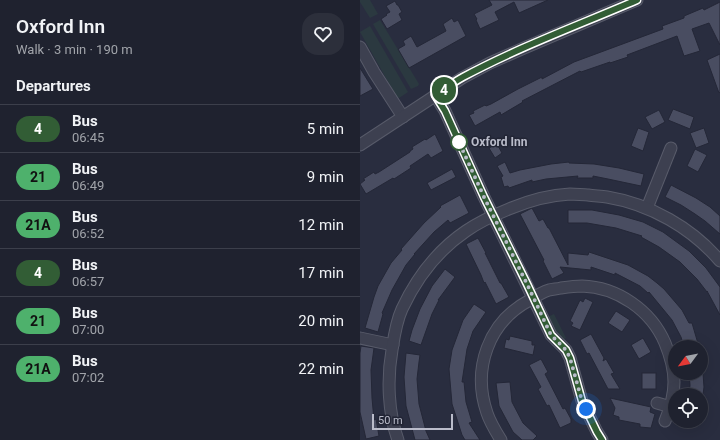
<!DOCTYPE html>
<meta charset="utf-8">
<style>
body{margin:0;font-family:Roboto,sans-serif;background:#2c2f3b;color:#f1f3f6;height:100vh;display:flex;flex-direction:column;font-size:15px;white-space:nowrap}
*{box-sizing:border-box;margin:0}
p{font-size:13px;color:#a1a4aa}
.icon{flex:none;width:22px;height:22px;fill:none;stroke:currentColor;stroke-width:2;stroke-linecap:round;stroke-linejoin:round}
.map{position:relative;flex:1;overflow:hidden}
.side{display:flex;flex-direction:column;background:#1f222f;width:360px}
.side>*{flex:none}
.badge{padding:0 8px;border-radius:13px;font-size:14px;line-height:26px}
.needle{width:26px;rotate:238deg}
.fabs{position:absolute;left:308px;top:340px;display:grid;gap:8px}
.fabs a{display:grid;place-items:center;width:40px;height:40px;border-radius:50%;background:#1f222f;box-shadow:0 4px 16px #0002,0 0 0 1px #3c3f4b;font-size:20px}
.scale{position:absolute;left:12px;bottom:10px;width:81px;box-sizing:border-box;padding-left:4px;border:2px solid #babcca;border-top:0;font-size:11px;line-height:14px;white-space:nowrap;color:#babcca;-webkit-text-stroke:3px #222535;paint-order:stroke}
.you{position:absolute;width:20px;height:20px;margin:-10px;border:3px solid #fff;border-radius:50%;background:#1a73e8;box-shadow:0 0 0 6px #1a73e833}
.map>.badge{position:absolute;translate:-50% -50%;box-shadow:0 0 0 2px #fff}
h2{padding:0 16px;font-size:15px;line-height:36px}
.round{display:grid;place-items:center;flex:none;width:42px;height:42px;border-radius:16px;background:#2c2f3b}
.head{display:flex;align-items:center;justify-content:space-between;height:68px;padding:0 16px}
h1{font-size:19px;font-weight:600;line-height:30px}
ul{padding:0;list-style:none}
li{display:flex;align-items:center;gap:12px;height:48px;padding:0 16px;border-top:1px solid #3c3f4b}
li div{flex:1}
li b{display:block;font-size:15px}
li em{font-style:normal}
li .badge{min-width:44px;font-weight:700;text-align:center}
main{display:flex;flex:1;min-height:0}
.map>svg:first-child{display:block}
.green{fill:#2b3940}
.building{fill:#494d61;stroke:#242737}
.lines{fill:none;stroke-linecap:round;stroke-linejoin:round}
.minor-casing{stroke:#585b6a;stroke-width:13}
.minor{stroke:#3d4050;stroke-width:11}
.line-casing{stroke:#fff;stroke-width:9}
.line{stroke:#325d35;stroke-width:6}
.walk{stroke:#babcca;stroke-width:4;stroke-dasharray:0 7.2}
.stop-dot{fill:#fff;stroke:#325d35;stroke-width:2}
.labels{text-anchor:middle;stroke-width:3;stroke-linejoin:round;paint-order:stroke}
.stop-label{font-size:12px;font-weight:bold;fill:#babcca;stroke:#222535;text-anchor:start}
</style>
<main>
<section class="side">
<div class="head"><div><h1>Oxford Inn</h1><p>Walk · 3 min · 190 m</p></div><a class="round"><svg class="icon" aria-label="heart" viewBox="0 0 24 24"><path d="M12 20l-8-8c-3-5 5-10 8-4 3-6 11-1 8 4z"/></svg></a></div>
<h2>Departures</h2>
<ul>
<li><span class="badge" style="background:#325d35;color:#fff">4</span><div><b>Bus</b><p>06:45</p></div><em>5 min</em></li>
<li><span class="badge" style="background:#4eb16c;color:#111">21</span><div><b>Bus</b><p>06:49</p></div><em>9 min</em></li>
<li><span class="badge" style="background:#4eb16c;color:#111">21A</span><div><b>Bus</b><p>06:52</p></div><em>12 min</em></li>
<li><span class="badge" style="background:#325d35;color:#fff">4</span><div><b>Bus</b><p>06:57</p></div><em>17 min</em></li>
<li><span class="badge" style="background:#4eb16c;color:#111">21</span><div><b>Bus</b><p>07:00</p></div><em>20 min</em></li>
<li><span class="badge" style="background:#4eb16c;color:#111">21A</span><div><b>Bus</b><p>07:02</p></div><em>22 min</em></li>
</ul>
</section>
<div class="map">
<svg width="360" height="440" viewBox="0 0 360 440">
<rect width="100%" height="100%" fill="#292d3f"/>
<g class="green">
<polygon points="0,0 10,0 18,14 10,18 0,2"/>
<polygon points="20,20 59,84 58,86 51,89 13,24"/>
<polygon points="10,26 48,92 39,98 36,96 0,32"/>
<polygon points="194,314 206,338 199,343 183,319"/>
</g>
<g class="building">
<polygon points="129,0 188,0 159,13 154,2 135,12 139,20 120,29 116,20 117,19 114,14 132,5"/>
<polygon points="35,1 37,5 38,5 42,12 39,14 42,20 27,29 21,19 27,15 26,14 30,12 26,6"/>
<polygon points="360,2 360,45 349,23 332,29 340,51 324,56 317,36 267,55 268,57 250,63 250,62 221,72 220,71 162,101 163,102 141,115 140,112 115,126 109,115 114,113 113,111 125,105 126,106 131,104 158,89 182,77 182,79 214,62 303,29 302,26 324,18 324,16 343,8 344,10"/>
<polygon points="92,18 94,22 98,20 106,36 49,68 38,49 45,45 43,41 51,36 57,47 86,31 83,24"/>
<polygon points="360,54 360,92 359,93 347,60"/>
<polygon points="0,68 13,89 0,96"/>
<polygon points="313,109 334,117 330,129 308,120"/>
<polygon points="299,110 305,122 292,129 285,117"/>
<polygon points="278,128 289,132 283,151 271,146"/>
<polygon points="344,128 349,143 336,148 330,133"/>
<polygon points="75,134 83,151 71,158 68,154 50,166 51,168 34,179 33,178 6,194 0,184 5,180 3,179 14,172 15,174 19,172 50,152 50,151 53,149 52,147 65,139 66,140"/>
<polygon points="137,144 142,153 135,158 129,148"/>
<polygon points="335,149 347,155 338,172 327,166"/>
<polygon points="145,162 150,173 160,170 191,164 209,162 209,163 234,164 259,168 284,174 281,186 248,179 233,176 233,178 217,178 218,176 186,179 172,182 172,180 149,188 148,186 144,187 141,177 143,176 137,166"/>
<polygon points="92,169 96,177 71,190 67,183"/>
<polygon points="311,185 336,198 350,207 360,216 360,234 345,221 335,214 321,205 305,197"/>
<polygon points="100,195 109,213 90,223 88,220 74,232 54,254 55,254 46,265 32,290 22,313 23,314 18,332 5,328 14,297 18,286 31,263 42,250 41,249 64,223 81,207 80,206"/>
<polygon points="172,208 179,221 183,219 188,228 189,228 208,265 208,253 228,255 229,252 268,265 288,276 297,283 304,289 322,310 329,323 332,323 339,347 324,347 321,337 312,320 289,292 288,293 280,286 255,273 255,275 231,267 231,270 200,267 204,273 192,279 183,261 184,260 160,214"/>
<polygon points="208,210 232,210 259,215 283,222 303,232 329,251 346,268 360,287 360,315 347,291 347,292 337,279 320,262 299,247 281,237 282,236 256,228 227,223 208,223"/>
<polygon points="118,238 126,253 125,253 140,283 141,283 149,297 136,304 125,282 124,283 121,275 106,244"/>
<polygon points="85,269 95,277 78,300 79,300 72,314 61,345 49,341 52,330 60,309 72,286"/>
<polygon points="225,298 233,302 220,330 211,326 213,323 210,321 220,300 223,302"/>
<polygon points="114,304 126,312 113,331 107,349 102,382 104,382 106,402 112,422 109,423 120,440 105,440 102,435 92,404 89,369 92,350 103,320"/>
<polygon points="256,311 270,320 262,332 248,323"/>
<polygon points="231,334 244,358 243,361 246,359 254,373 251,374 260,389 248,389 229,353 227,354 220,340"/>
<polygon points="150,336 172,341 172,345 175,345 173,355 144,348 146,339 149,340"/>
<polygon points="283,338 291,352 279,359 271,345"/>
<polygon points="1,346 14,348 11,370 12,398 14,420 16,419 19,436 6,439 0,412 0,353"/>
<polygon points="46,353 60,355 59,362 57,379 59,404 66,431 70,440 55,440 46,406 44,377"/>
<polygon points="181,359 188,372 185,374 203,409 205,408 211,419 211,423 200,428 189,405 187,406 178,389 181,387 169,365"/>
<rect x="282" y="373" width="14" height="16"/>
<polygon points="329,373 343,373 344,387 343,395 329,395 330,385"/>
<polygon points="150,382 152,402 163,423 177,436 173,440 162,440 153,432 139,406 136,383"/>
<polygon points="250,398 291,407 290,412 295,414 291,428 280,427 280,424 259,420 259,417 253,415 255,408"/>
</g>
<g class="lines">
<g class="minor-casing">
<g id="minor">
<polyline points="0,47 14,72 43,117"/>
<polyline points="75,95 85,111 124,197 191,335 206,350 210,358 222,401 237,432 242,440"/>
<polyline points="0,145 102,78 130,63 164,48 277,0"/>
<polyline points="287,208 311,148"/>
<polyline points="0,338 33,345"/>
<polyline points="297,403 311,407"/>
<path d="M38,440C28,413 27,378 32,350C34,337 36,322 42,309C56,279 78,250 106,231C119,222 134,215 149,209C168,201 189,195 210,194C216,194 223,195 228,195C234,196 241,196 247,197C290,204 332,228 360,261"/>
<path d="M141,440C136,432 130,422 127,413C112,369 128,322 170,300C176,296 182,292 189,290C192,289 197,289 201,288C208,287 215,286 222,286C257,287 291,310 305,343C317,372 317,392 305,421"/>
</g>
</g>
<use href="#minor" class="minor"/>
</g>
<g class="lines">
<g class="line-casing">
<path id="line" d="M242,440L237,432L222,401L210,358L206,350L191,335L167,284L124,197L85,111L75,95C84,89 94,82 103,77C159,47 219,25 277,0"/>
</g>
<use href="#line" class="line"/>
<polyline class="walk" points="99,142 98,140 124,197 167,284 191,335 206,350 210,358 222,401 226,409"/>
</g>
<circle class="stop-dot" cx="99" cy="142" r="8"/>
<g class="labels">
<g class="stop-label">
<text x="111" y="146">Oxford Inn</text>
</g>
</g>
</svg>
<div class="fabs">
<a><svg class="needle" viewBox="-14 -14 28 28"><path d="M0-13l5 13h-10z" fill="#e53935"/><path d="M0 13l5-13h-10z" fill="#a1a4aa"/></svg></a>
<a><svg class="icon" aria-label="locate" viewBox="0 0 24 24"><circle cx="12" cy="12" r="6"/><path d="M12 2v4M12 18v4M2 12h4M18 12h4"/></svg></a>
</div>
<div class="scale">50 m</div>
<div class="you" style="left:226px;top:409px"></div>
<b class="badge" style="left:84px;top:90px;background:#325d35;color:#fff">4</b>
</div>
</main>
